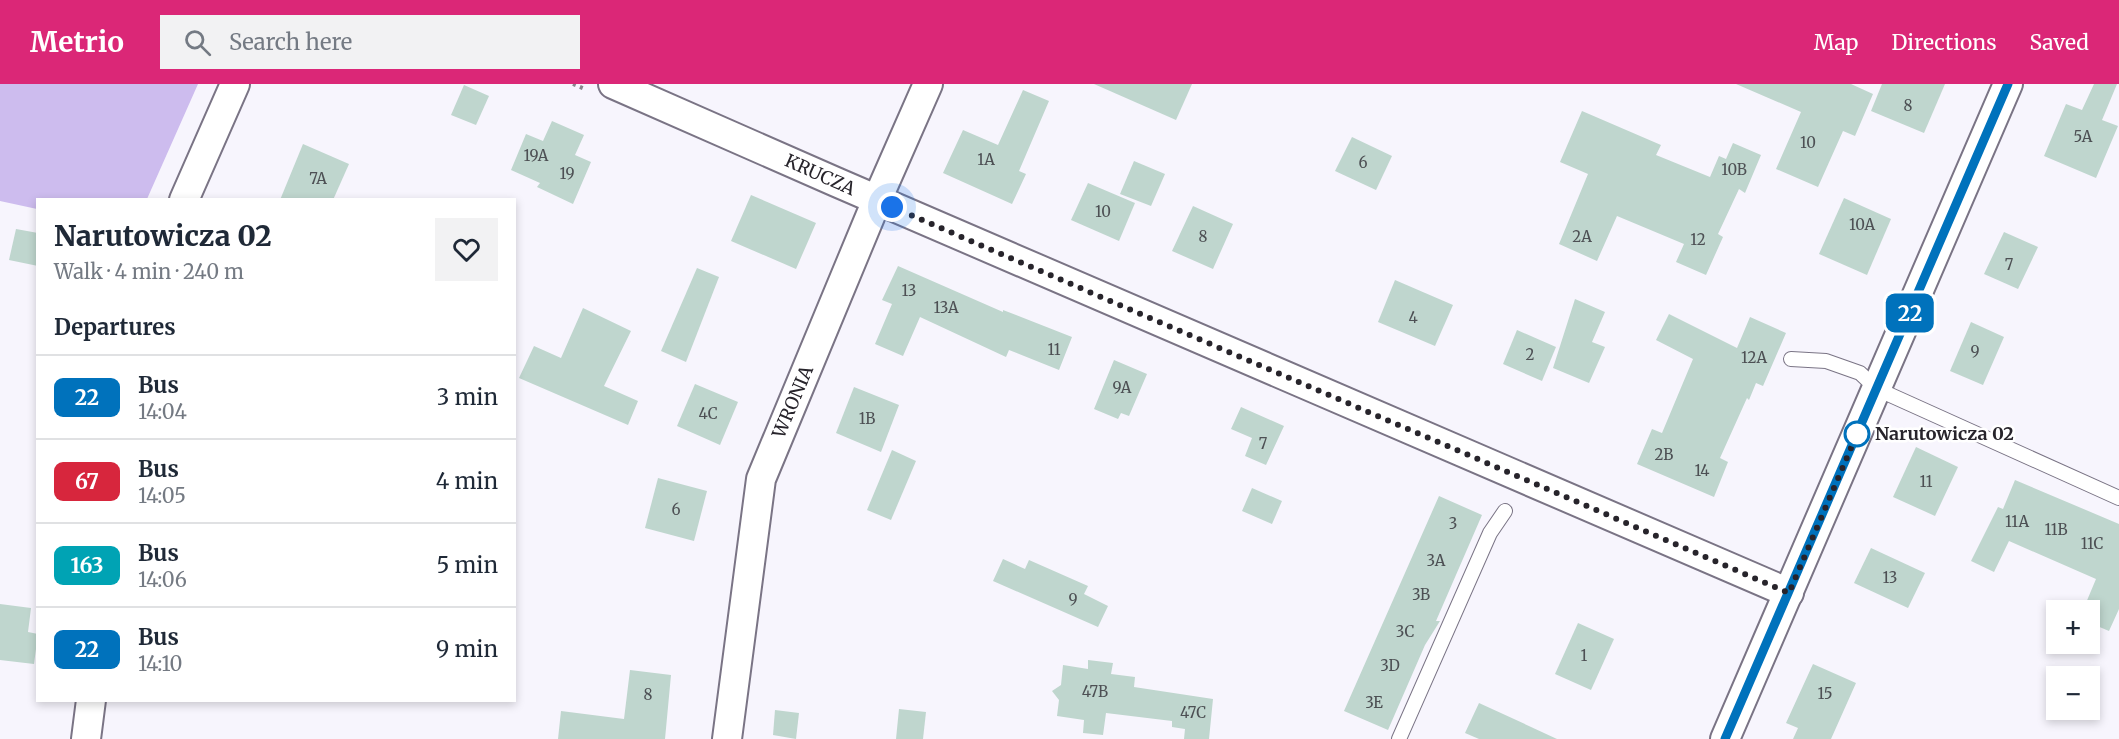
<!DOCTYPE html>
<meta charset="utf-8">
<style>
body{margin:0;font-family:Merriweather,serif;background:#f2f2f3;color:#1f2937;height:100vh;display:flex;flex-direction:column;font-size:22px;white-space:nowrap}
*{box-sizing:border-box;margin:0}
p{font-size:20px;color:#747a83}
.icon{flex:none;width:33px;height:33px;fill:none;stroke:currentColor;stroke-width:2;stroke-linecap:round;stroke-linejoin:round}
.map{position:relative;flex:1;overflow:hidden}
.drawer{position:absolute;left:36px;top:114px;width:480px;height:504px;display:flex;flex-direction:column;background:#fff;border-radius:0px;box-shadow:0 3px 9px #0003}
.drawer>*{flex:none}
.badge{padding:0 12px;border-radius:9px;font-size:21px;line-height:39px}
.fabs{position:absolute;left:2046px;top:516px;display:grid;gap:12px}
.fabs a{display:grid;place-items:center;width:54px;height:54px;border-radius:0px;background:#fff;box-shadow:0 3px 9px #0003;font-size:30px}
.you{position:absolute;width:30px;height:30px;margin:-15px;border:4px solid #fff;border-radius:50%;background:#1a73e8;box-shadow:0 0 0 9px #1a73e833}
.map>.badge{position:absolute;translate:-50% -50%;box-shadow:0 0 0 3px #fff}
h2{padding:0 18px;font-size:22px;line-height:54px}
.round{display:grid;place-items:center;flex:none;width:63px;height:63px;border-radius:0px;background:#f2f2f3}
.head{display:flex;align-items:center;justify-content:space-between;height:102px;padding:0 18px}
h1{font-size:28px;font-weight:800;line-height:45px}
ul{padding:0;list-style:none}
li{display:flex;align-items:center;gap:18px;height:84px;padding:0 18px;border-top:2px solid #e0e1e3}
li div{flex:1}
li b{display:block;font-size:22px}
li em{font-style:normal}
li .badge{min-width:66px;font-weight:700;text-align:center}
header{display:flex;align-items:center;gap:36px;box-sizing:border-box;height:84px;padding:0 30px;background:#db2777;color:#fff}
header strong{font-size:28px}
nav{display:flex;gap:33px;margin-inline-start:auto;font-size:21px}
.search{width:420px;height:54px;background:#f2f2f3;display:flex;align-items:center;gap:15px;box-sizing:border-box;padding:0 21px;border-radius:0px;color:#747a83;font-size:22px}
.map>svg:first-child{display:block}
.green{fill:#cdbcee}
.building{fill:#bfd6ce}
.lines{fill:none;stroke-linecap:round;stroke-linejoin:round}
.service-casing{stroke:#7a7485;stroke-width:16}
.minor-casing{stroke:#7a7485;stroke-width:32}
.path{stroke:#87848b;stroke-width:4;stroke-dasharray:3 4.5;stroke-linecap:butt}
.service{stroke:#fff;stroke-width:14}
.minor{stroke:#fff;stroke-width:28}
.line-casing{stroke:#fff;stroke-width:14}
.line{stroke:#0072bc;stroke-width:9}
.walk{stroke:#27242b;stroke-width:6;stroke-dasharray:0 10.8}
.stop-dot{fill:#fff;stroke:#0072bc;stroke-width:3}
.labels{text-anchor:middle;stroke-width:5;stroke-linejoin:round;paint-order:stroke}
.number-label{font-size:15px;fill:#4d5054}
.street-label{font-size:18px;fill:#27242b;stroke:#fff}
.stop-label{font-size:18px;font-weight:bold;fill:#27242b;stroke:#fff;text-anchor:start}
</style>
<header>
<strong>Metrio</strong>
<div class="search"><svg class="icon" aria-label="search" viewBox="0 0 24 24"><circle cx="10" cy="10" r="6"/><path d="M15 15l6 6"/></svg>Search here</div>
<nav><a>Map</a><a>Directions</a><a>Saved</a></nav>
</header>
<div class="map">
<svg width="2119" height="655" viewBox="0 0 2119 655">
<rect width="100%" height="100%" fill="#f7f5fd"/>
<polygon class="green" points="0,0 198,0 147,115 38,116 37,125 0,117"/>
<g class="building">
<polygon points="1094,0 1192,0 1176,36"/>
<polygon points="1736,0 1851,0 1873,10 1855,52 1843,47 1818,103 1776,85 1801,28"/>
<polygon points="1882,0 1945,0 1924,49 1871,27"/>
<polygon points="2094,0 2117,0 2102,36 2118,42 2096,94 2044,72 2066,20 2082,26"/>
<polygon points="464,1 489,12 476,41 451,31"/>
<polygon points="1023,6 1049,17 1019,87 1026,90 1012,120 943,89 963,46 998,61"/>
<polygon points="1582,27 1661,61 1656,71 1710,93 1719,72 1726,75 1733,59 1761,71 1745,109 1739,105 1718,150 1723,153 1706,191 1676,178 1684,160 1617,132 1597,177 1559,160 1588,90 1560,78"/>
<polygon points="552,37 584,51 575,71 591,78 573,120 537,103 540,99 511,86 526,50 543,57"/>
<polygon points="1352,53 1392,72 1376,106 1335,87"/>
<polygon points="303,60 349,80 333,116 280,116"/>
<polygon points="1134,77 1165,90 1151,122 1120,110"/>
<polygon points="1088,99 1135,119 1119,157 1071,136"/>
<polygon points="751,111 816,139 796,185 731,157"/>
<polygon points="1844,114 1891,135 1867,191 1819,170"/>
<polygon points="1193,122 1233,140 1213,185 1172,167"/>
<polygon points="16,145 38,149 38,182 9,176"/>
<polygon points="2004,148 2038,163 2018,205 1984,190"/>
<polygon points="898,182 1003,228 1003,226 1072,253 1059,286 1009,266 1006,273 920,233 903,272 875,260 892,220 882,216"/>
<polygon points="697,184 719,193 686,278 661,267"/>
<polygon points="1395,196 1453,221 1435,262 1378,238"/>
<polygon points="1575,215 1605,228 1592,258 1605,263 1589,299 1553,284"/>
<polygon points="583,224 631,247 604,302 638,317 628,341 519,294 534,262 561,274"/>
<polygon points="1669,230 1737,264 1750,233 1786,249 1763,302 1756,299 1749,316 1747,314 1720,374 1728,378 1714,413 1637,380 1652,345 1662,349 1693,275 1656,256"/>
<polygon points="1971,238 2004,253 1983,301 1950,287"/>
<polygon points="1517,246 1556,263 1542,297 1503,280"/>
<polygon points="1114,276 1147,290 1129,332 1121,329 1118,335 1094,325"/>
<polygon points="695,300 738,318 720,361 677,342"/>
<polygon points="854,303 899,321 881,368 836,349"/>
<polygon points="1241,323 1284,342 1266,381 1245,372 1252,354 1231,345"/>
<polygon points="1916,363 1958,383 1935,432 1893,413"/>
<polygon points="892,366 916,377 891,436 867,426"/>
<polygon points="658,394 707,407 694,457 645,444"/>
<polygon points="2015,396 2119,440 2119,525 2109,547 2090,539 2090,526 2083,526 2096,495 2009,457 1994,488 1971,477 1998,423 2003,425"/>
<polygon points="1252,404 1282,417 1272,440 1242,427"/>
<polygon points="1439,412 1482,431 1436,537 1440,537 1425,561 1388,646 1344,627"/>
<polygon points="1871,464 1925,489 1908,524 1854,499"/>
<polygon points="1003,475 1025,485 1029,476 1088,502 1084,510 1108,522 1098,543 993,497"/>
<polygon points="0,520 31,524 28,548 38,550 34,580 0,576"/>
<polygon points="1578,539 1614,555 1591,606 1555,590"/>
<polygon points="1088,576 1113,579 1111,590 1135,593 1134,603 1213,615 1209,655 1184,655 1185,645 1172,643 1172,637 1106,629 1103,651 1083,649 1084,636 1057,632 1059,616 1052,607 1061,601 1063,581 1088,585"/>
<polygon points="1813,580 1856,599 1831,655 1793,655 1798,644 1786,639"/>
<polygon points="630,586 671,591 665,655 558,655 561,627 624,635"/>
<polygon points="1479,619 1514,635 1557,655 1479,655 1465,649"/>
<polygon points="899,625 926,628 923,655 896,655"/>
<polygon points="775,626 799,629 796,655 773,651"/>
</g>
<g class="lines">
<g class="service-casing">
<g id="service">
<polyline points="1791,275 1826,277 1860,289 1877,305 2119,414"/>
<polyline points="1399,655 1490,449 1505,427"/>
</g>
</g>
<g class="minor-casing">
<g id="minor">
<polyline points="613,0 836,98 1789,509"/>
<polyline points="184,116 235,0"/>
<polyline points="86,655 91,616"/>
<polyline points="727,655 761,395 877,116 928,0"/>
<polyline points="1725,655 2008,0"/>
</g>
</g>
<polyline class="path" points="573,0 585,5"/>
<use href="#service" class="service"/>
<use href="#minor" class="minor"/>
</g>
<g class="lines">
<g class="line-casing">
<polyline id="line" points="1725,655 2008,0"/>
</g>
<use href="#line" class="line"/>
<polyline class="walk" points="892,123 1789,509 1857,350"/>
</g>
<circle class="stop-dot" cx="1857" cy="350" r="12"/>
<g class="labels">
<g class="number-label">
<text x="1908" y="27">8</text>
<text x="2083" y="58">5A</text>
<text x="1808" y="64">10</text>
<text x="536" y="77">19A</text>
<text x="986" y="81">1A</text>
<text x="1363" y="84">6</text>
<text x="1734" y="91">10B</text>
<text x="567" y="95">19</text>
<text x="318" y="100">7A</text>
<text x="1103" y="133">10</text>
<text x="1862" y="146">10A</text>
<text x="1203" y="158">8</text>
<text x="1582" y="158">2A</text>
<text x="1698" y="161">12</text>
<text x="2009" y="186">7</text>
<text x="909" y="212">13</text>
<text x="946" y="229">13A</text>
<text x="1413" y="239">4</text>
<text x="1054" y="271">11</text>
<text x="1975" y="273">9</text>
<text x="1530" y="276">2</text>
<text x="1754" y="279">12A</text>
<text x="1122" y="309">9A</text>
<text x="708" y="335">4C</text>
<text x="867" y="340">1B</text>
<text x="1263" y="365">7</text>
<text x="1664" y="376">2B</text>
<text x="1702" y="392">14</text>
<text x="1926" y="403">11</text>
<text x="676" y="431">6</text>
<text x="2017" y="443">11A</text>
<text x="1453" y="445">3</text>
<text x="2056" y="451">11B</text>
<text x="2092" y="465">11C</text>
<text x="1436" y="482">3A</text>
<text x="1890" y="499">13</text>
<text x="1421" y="516">3B</text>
<text x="1073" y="521">9</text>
<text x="1405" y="553">3C</text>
<text x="1584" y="577">1</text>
<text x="1390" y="587">3D</text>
<text x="1095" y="613">47B</text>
<text x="1825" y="615">15</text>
<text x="648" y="616">8</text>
<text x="1374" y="624">3E</text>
<text x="1193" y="634">47C</text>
</g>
<g class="street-label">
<text transform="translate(820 91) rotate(24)" y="6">KRUCZA</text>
<text transform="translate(793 318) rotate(-67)" y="6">WRONIA</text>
</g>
<g class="stop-label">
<text x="1875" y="356">Narutowicza 02</text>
</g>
</g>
</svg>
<div class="fabs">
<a>+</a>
<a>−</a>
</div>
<div class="you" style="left:892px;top:123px"></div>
<b class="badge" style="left:1910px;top:229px;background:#0072bc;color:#fff">22</b>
<section class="drawer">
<div class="head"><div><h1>Narutowicza 02</h1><p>Walk · 4 min · 240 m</p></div><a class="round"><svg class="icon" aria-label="heart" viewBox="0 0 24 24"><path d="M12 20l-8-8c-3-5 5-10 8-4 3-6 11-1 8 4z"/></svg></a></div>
<h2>Departures</h2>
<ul>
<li><span class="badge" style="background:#0072bc;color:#fff">22</span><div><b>Bus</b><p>14:04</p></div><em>3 min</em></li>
<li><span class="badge" style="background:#d7263d;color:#fff">67</span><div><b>Bus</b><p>14:05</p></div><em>4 min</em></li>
<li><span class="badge" style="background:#00a3b4;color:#fff">163</span><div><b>Bus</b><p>14:06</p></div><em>5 min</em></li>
<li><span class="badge" style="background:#0072bc;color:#fff">22</span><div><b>Bus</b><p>14:10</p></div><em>9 min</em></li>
</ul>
</section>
</div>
